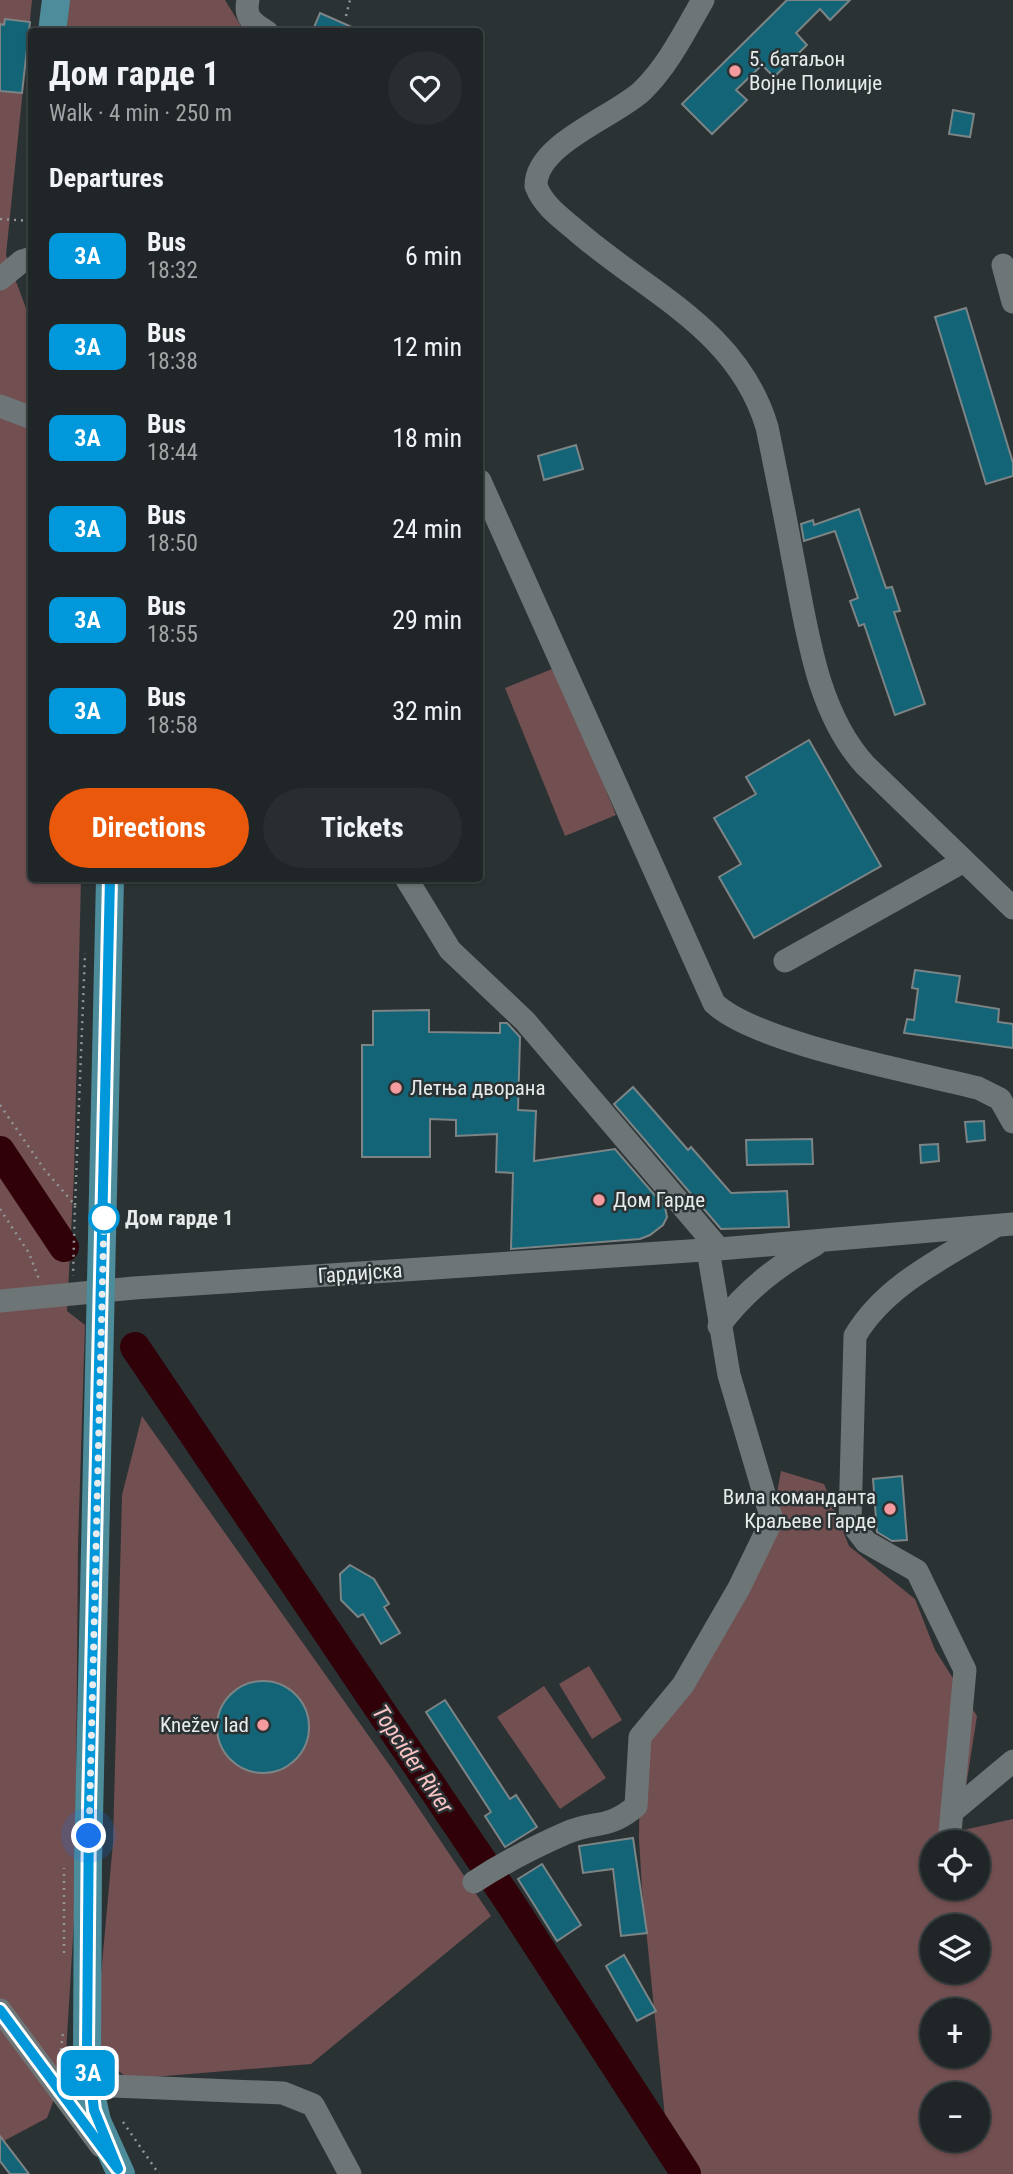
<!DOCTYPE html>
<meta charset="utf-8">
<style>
body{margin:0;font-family:"Roboto Condensed",sans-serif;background:#282e2f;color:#f1f3f6;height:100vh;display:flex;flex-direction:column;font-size:26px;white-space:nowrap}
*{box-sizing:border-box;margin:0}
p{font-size:23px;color:#a2a5a7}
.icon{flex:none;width:38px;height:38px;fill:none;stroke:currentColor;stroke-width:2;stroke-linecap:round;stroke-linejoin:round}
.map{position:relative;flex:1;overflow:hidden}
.details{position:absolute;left:28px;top:28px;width:455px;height:854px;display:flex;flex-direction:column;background:#202627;border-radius:7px;box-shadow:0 2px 5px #0004,0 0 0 2px #3d4344}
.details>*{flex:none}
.badge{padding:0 14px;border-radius:10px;font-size:24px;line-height:46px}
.fabs{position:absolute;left:920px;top:1830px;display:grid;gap:14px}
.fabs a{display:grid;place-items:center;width:70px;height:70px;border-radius:50%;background:#202627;box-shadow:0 2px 5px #0004,0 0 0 2px #3d4344;font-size:35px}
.you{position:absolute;width:35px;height:35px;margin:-18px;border:5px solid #fff;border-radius:50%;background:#1a73e8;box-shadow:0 0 0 10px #1a73e833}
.map>.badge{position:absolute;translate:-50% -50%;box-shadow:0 0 0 4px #fff}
h2{padding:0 21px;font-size:26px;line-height:63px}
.round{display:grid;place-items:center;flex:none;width:74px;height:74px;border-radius:37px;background:#282e2f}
.overview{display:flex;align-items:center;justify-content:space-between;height:119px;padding:0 21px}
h1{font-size:33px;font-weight:700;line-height:52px}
.cta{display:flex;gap:14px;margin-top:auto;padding:14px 21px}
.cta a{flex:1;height:80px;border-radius:42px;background:#ea580c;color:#fff;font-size:28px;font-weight:700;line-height:80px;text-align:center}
.cta a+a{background:#282e2f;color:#f1f3f6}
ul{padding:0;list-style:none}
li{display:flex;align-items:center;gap:21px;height:91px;padding:0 21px}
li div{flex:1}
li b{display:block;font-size:26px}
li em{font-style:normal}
li .badge{min-width:77px;font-weight:700;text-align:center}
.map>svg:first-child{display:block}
.green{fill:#724f51;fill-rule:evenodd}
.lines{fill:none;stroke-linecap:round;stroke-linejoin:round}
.river{stroke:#310109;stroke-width:30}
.building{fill:#136476;stroke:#7c8486;stroke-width:2}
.path{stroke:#919698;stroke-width:2.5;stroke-dasharray:2 5;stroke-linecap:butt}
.minor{stroke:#6d7577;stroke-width:23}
.major{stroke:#4d8c9b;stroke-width:28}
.line-casing{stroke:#fff;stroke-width:16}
.line{stroke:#0098da;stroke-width:10}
.walk{stroke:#e7ebec;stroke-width:7;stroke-dasharray:0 12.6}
.poi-dot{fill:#f49b9f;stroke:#2b3234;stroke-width:2.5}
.stop-dot{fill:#fff;stroke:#0098da;stroke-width:3.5}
.labels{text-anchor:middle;stroke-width:5;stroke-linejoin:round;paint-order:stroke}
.poi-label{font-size:21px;fill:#e7ebec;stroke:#2b3234;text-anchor:start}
.stop-label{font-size:21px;font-weight:bold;fill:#e7ebec;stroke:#2b3234;text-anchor:start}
.street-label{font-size:21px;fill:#e7ebec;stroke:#2b3234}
.water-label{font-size:23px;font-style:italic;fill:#fcc4c5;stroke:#2b3234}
</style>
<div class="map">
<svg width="1013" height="2174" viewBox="0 0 1013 2174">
<rect width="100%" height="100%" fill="#2b3234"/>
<g class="green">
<polygon points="0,0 32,0 6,255 32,324 32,878 81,879 74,1174 67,1311 85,1325 78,1545 75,1904 65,2070 47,2118 0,2143"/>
<polygon points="61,0 225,0 244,31 59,32"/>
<polygon points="557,667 616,815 565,836 505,688"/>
<polygon points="142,1416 395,1773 491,1916 311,2064 129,2079 94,2052 113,1843 122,1495"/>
<path d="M781,1471L824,1484L849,1546L915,1599L935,1650L977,1716L959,1831L1013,1819V2174H686L668,2147L642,1889L639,1839L640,1737L772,1520ZM933,1843H978V1888H933ZM933,1927H978V1972H933ZM933,2011H978V2056H933ZM933,2095H978V2140H933Z"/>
<polygon points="589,1666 622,1720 592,1739 559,1684"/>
<polygon points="544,1686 606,1778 560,1809 497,1717"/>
</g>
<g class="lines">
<g class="river">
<polyline points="0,1151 64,1247"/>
<polyline points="135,1347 509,1901 686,2174"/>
</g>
</g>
<g class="building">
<polygon points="787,0 850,0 830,20 820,9 796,33 807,45 774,77 762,65 736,90 747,100 712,134 682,104"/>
<polygon points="320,13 363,32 312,32"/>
<polygon points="5,19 30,22 22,93 0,91 0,24 4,25"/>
<polygon points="953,110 974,114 970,137 949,134"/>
<polygon points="966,308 1013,463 1013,476 986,484 935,317"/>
<polygon points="576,445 583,469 544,480 538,456"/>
<polygon points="859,509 886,588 892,587 900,611 894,612 925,704 895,715 864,624 859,626 850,601 858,598 835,531 804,541 801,524 813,520 814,525"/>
<polygon points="809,740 881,866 754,938 719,877 741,864 714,818 756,794 746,777"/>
<polygon points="915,970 960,976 956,1002 999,1009 998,1022 1013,1024 1013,1048 904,1033 907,1019 914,1020 918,989 912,988"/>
<polygon points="429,1010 429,1032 500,1033 500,1023 507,1023 520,1037 518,1110 536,1111 534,1161 615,1149 665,1207 667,1217 663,1225 650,1235 640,1239 511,1249 513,1173 496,1172 497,1134 456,1136 456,1120 430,1119 430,1157 362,1157 362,1045 373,1045 373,1011"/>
<polygon points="633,1087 688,1150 691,1147 731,1193 787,1191 789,1227 721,1229 614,1104"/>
<polygon points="984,1121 985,1140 967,1142 965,1122"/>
<polygon points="812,1139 813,1164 747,1165 746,1140"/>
<polygon points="938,1144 939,1161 921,1163 920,1145"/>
<polygon points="902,1476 907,1540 892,1541 877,1532 873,1479"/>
<polygon points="350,1565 374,1579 389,1604 384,1607 400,1633 381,1644 363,1614 358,1617 341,1600 340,1574"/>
<circle cx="263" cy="1727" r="46"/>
<polygon points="445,1700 510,1799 516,1795 537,1827 505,1847 485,1816 491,1812 426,1712"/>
<polygon points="633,1838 647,1933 621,1936 613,1869 583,1873 579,1846"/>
<polygon points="542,1864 581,1925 557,1941 518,1879"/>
<polygon points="624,1955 656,2011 637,2021 606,1966"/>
<polygon points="0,2136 29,2174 10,2174 0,2161"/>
</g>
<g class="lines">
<g class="path">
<polyline points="346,16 350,0"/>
<polyline points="0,219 32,221"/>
<polyline points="0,1105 44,1169 75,1205 73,1276"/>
<polyline points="75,1205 85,953"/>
<polyline points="0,1209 29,1253 39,1279"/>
<polyline points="64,1953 64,1868"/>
<polyline points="60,2057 63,2033"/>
<polyline points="123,2122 159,2174"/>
</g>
<g class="minor">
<path d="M248,0C244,18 253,23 267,32"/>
<path d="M703,0C685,31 668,66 642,91C616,116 535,144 536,186C544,207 563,219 579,233C650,294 738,330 767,427C776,471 785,515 793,559C807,629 816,711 865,765L1013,908"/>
<polyline points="1003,265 1013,302"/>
<polyline points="0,279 22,261 32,258"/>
<polyline points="0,406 32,418"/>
<path d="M480,481L714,1003C755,1043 916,1072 978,1088L1000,1099L1013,1122"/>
<polyline points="406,878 450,950 525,1021 719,1249"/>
<polyline points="785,961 964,861"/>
<polyline points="0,1301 134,1288 719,1249 1013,1224"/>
<path d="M719,1326C744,1292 778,1265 815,1245"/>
<polyline points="952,1812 1013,1761"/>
<path d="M949,1843L965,1670L917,1571L866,1542L850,1521L855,1336C886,1284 944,1258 994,1227"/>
<path d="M474,1882C503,1863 534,1847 566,1833C596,1820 608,1830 636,1806L640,1737L683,1685L739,1588L772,1520L729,1375L708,1250"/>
<polyline points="0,2010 101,2146"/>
<polyline points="89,2085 283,2093 313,2105 350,2174"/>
</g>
<g class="major">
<polyline points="52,32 56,0"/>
<polyline points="110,878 88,1863 87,2051 89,2085 97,2121 121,2174"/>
</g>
</g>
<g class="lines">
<g class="line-casing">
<polyline id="line" points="0,2010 118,2169 94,2110 87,2051 89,1808 110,878"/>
</g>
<use href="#line" class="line"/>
<polyline class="walk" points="89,1836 104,1218"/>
</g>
<g class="poi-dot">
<circle cx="735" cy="71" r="7"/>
<circle cx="396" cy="1088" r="7"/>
<circle cx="599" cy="1200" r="7"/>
<circle cx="890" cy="1509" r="7"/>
<circle cx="263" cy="1725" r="7"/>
</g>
<circle class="stop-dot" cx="104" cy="1218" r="14"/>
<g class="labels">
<g class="poi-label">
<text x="749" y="66">5. батаљон<tspan x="749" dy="24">Војне Полиције</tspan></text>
<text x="410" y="1095">Летња дворана</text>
<text x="613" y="1207">Дом Гарде</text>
<text x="876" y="1504" text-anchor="end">Вила команданта<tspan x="876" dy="24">Краљеве Гарде</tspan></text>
<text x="249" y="1732" text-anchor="end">Knežev lad</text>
</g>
<g class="stop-label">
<text x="125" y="1225">Дом гарде 1</text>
</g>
<g class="street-label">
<text transform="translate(360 1273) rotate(-4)" y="7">Гардијска</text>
</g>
<g class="water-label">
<text transform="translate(413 1759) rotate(56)" y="8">Topcider River</text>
</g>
</g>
</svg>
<div class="fabs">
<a><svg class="icon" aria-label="locate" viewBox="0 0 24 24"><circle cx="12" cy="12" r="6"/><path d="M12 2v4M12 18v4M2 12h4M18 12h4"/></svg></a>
<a><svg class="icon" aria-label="layers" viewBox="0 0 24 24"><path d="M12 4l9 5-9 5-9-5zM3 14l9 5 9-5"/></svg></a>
<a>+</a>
<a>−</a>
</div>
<div class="you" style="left:89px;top:1836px"></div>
<b class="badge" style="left:88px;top:2073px;background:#0098da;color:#fff">3A</b>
<section class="details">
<div class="overview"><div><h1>Дом гарде 1</h1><p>Walk · 4 min · 250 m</p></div><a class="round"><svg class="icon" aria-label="heart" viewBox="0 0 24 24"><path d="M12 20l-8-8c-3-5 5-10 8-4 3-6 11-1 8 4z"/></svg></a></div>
<h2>Departures</h2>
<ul>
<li><span class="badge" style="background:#0098da;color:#fff">3A</span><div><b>Bus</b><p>18:32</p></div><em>6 min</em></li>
<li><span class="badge" style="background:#0098da;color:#fff">3A</span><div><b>Bus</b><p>18:38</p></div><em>12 min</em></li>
<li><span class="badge" style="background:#0098da;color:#fff">3A</span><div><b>Bus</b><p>18:44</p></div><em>18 min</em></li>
<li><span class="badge" style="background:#0098da;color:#fff">3A</span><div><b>Bus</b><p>18:50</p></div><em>24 min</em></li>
<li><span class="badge" style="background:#0098da;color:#fff">3A</span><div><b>Bus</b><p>18:55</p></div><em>29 min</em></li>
<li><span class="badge" style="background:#0098da;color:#fff">3A</span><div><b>Bus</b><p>18:58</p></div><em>32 min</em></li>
</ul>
<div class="cta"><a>Directions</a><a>Tickets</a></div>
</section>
</div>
